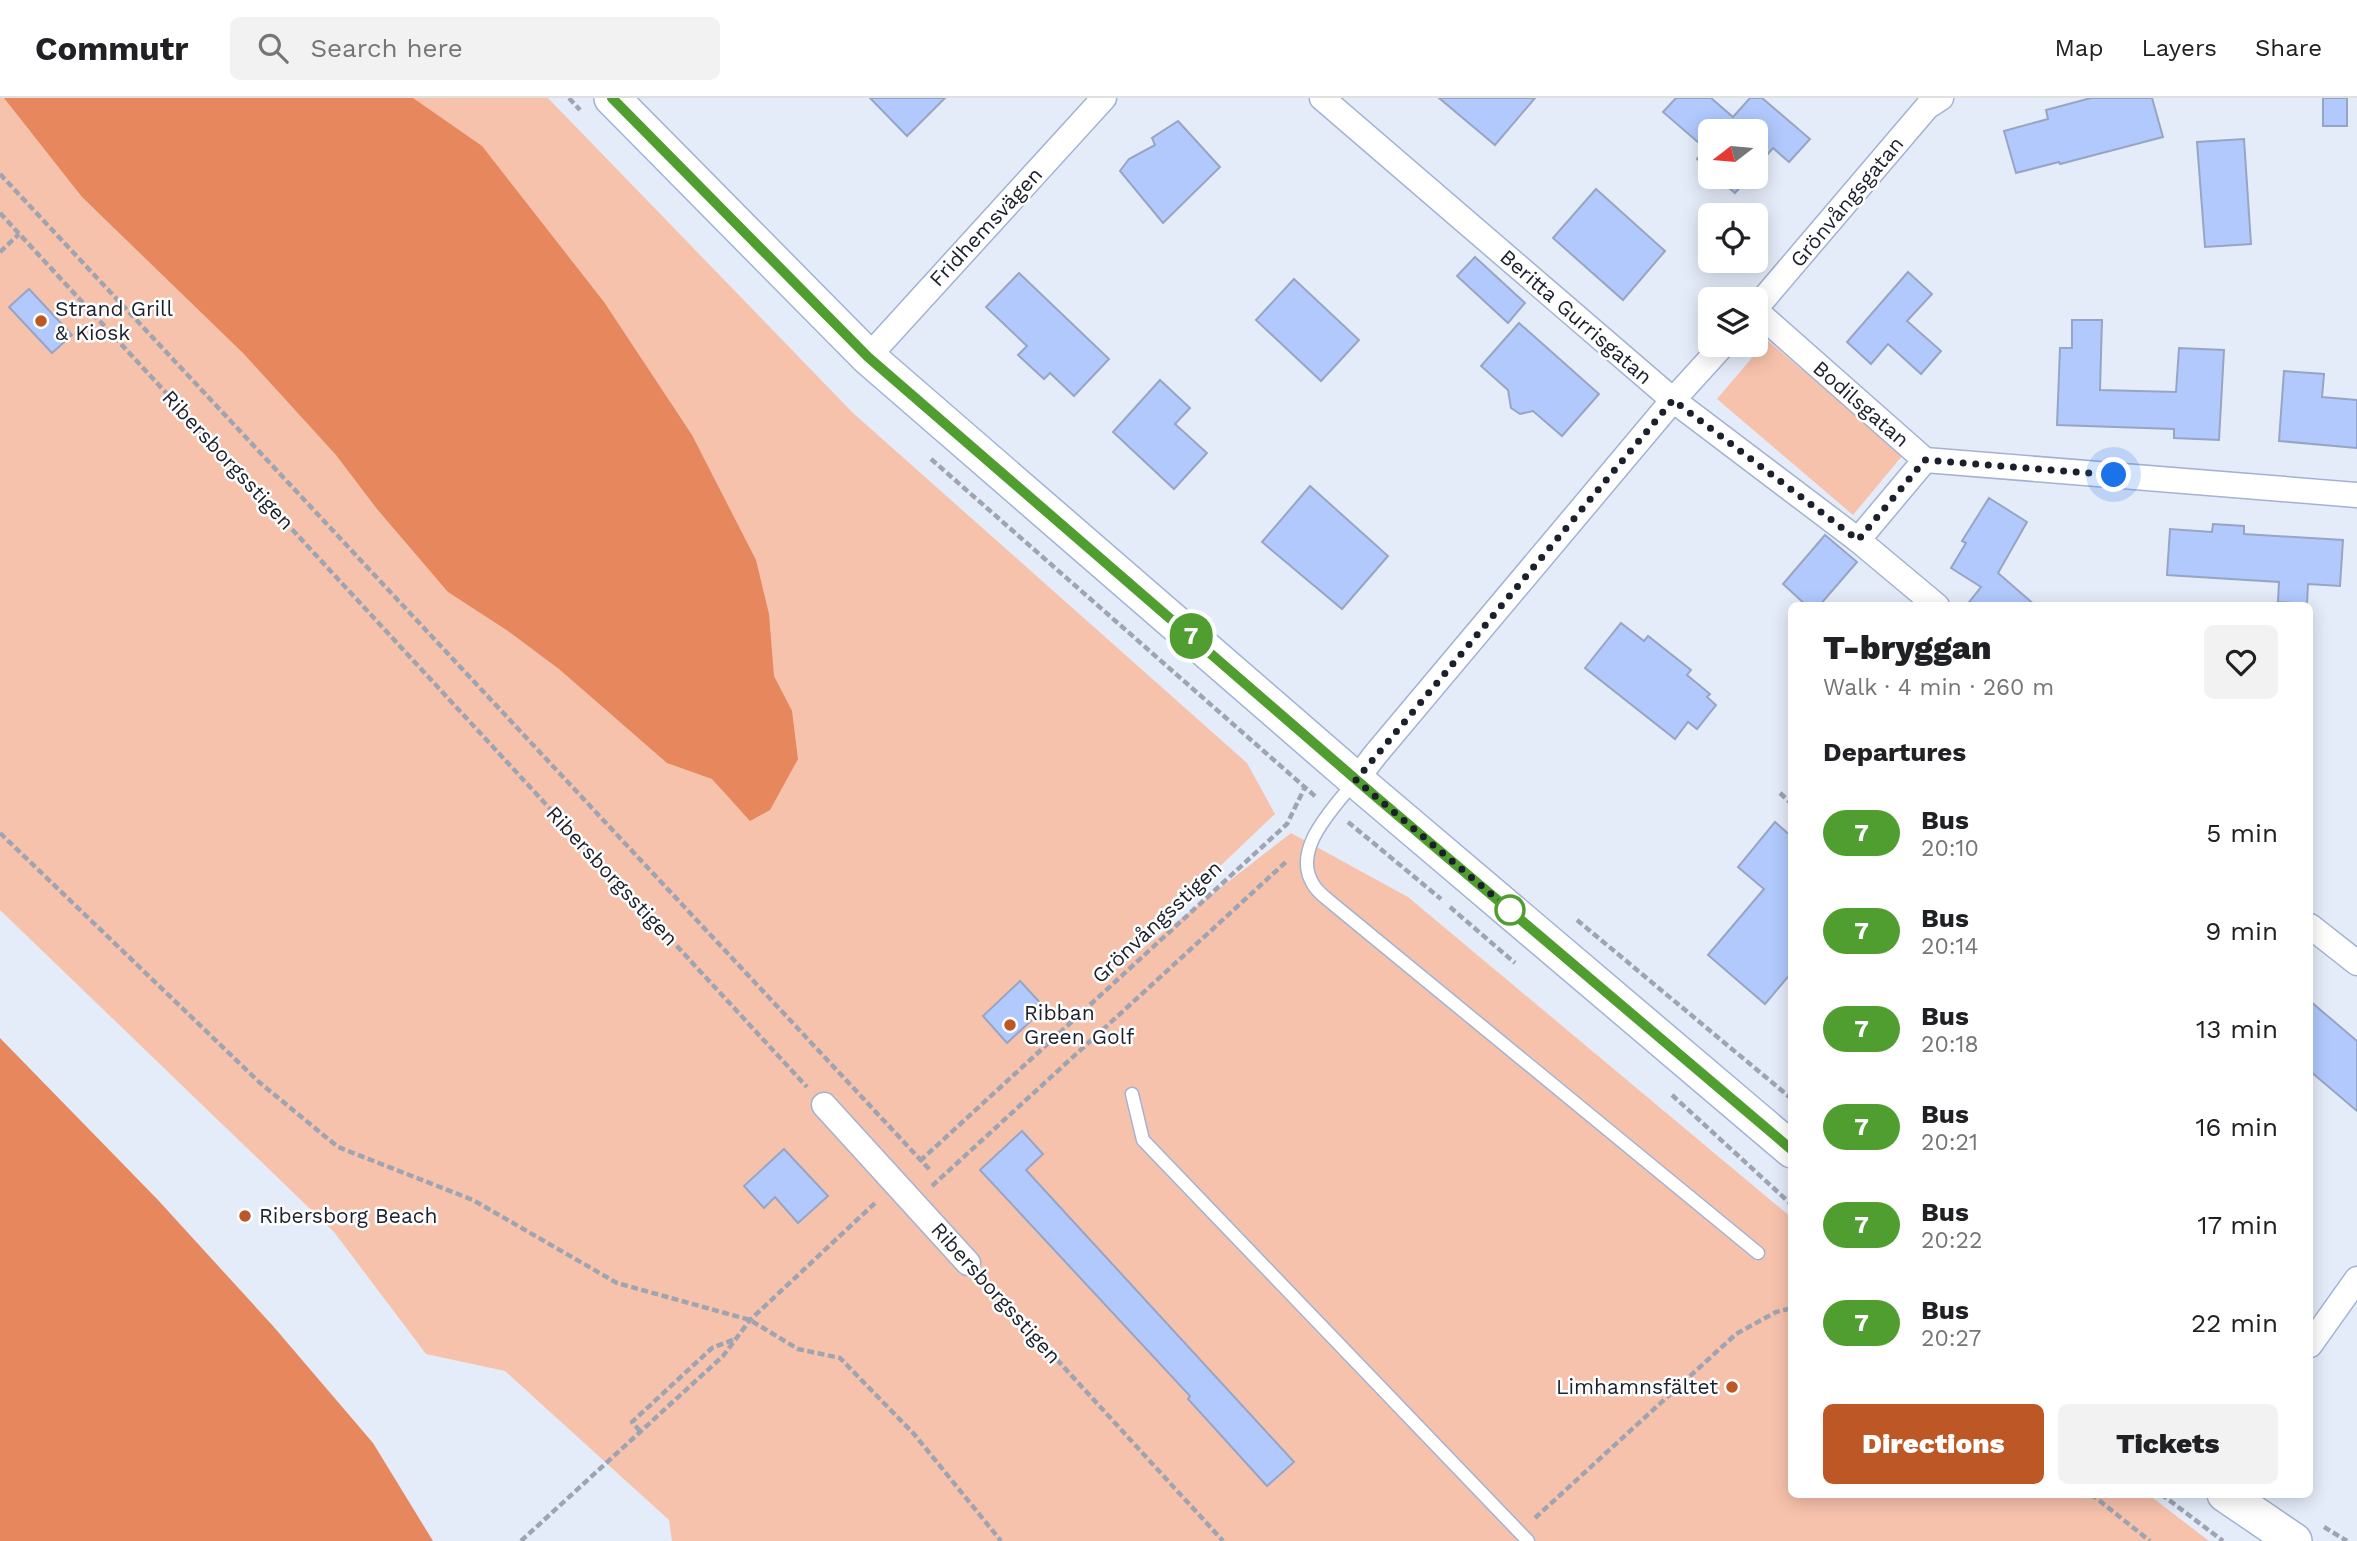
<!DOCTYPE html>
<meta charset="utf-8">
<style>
body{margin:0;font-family:"Work Sans",sans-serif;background:#f2f2f2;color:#202124;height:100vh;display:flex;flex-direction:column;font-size:26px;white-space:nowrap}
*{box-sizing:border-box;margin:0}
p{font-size:23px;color:#757577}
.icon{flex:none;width:38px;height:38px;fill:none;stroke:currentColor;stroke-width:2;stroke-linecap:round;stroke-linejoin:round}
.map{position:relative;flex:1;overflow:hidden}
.panel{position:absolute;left:1788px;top:504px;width:525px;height:896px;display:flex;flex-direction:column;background:#fff;border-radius:10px;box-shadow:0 4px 18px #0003}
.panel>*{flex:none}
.badge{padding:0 14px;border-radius:23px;font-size:24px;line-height:46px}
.needle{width:46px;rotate:254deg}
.tools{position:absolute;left:1698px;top:21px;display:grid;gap:14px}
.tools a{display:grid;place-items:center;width:70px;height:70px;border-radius:10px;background:#fff;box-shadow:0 4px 18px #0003;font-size:35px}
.you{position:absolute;width:35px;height:35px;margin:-18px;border:5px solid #fff;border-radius:50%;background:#1a73e8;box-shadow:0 0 0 10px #1a73e833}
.map>.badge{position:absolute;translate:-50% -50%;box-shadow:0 0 0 4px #fff}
h2{padding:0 35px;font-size:26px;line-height:63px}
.round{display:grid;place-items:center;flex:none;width:74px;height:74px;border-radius:10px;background:#f2f2f2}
.head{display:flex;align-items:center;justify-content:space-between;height:119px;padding:0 35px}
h1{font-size:33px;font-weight:800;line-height:52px}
.action{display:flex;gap:14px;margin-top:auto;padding:14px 35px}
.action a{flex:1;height:80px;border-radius:10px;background:#bd5826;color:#fff;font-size:28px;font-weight:800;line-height:80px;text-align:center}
.action a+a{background:#f2f2f2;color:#202124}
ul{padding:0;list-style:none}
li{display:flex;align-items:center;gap:21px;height:98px;padding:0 35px}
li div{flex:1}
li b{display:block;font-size:26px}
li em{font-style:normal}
li .badge{min-width:77px;font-weight:700;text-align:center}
header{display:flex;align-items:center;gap:42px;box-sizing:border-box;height:98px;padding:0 35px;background:#fff;border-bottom:2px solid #e0e0e0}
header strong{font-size:33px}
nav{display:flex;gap:38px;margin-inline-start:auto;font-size:24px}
.search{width:490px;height:63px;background:#f2f2f2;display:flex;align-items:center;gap:18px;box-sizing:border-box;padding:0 24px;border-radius:10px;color:#757577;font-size:26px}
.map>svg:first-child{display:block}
.green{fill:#f7c2ac}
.water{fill:#e6875d}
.building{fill:#b1c9fd;stroke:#97a5c5;stroke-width:2}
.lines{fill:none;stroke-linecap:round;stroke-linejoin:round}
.lane-casing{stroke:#a3b2d2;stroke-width:15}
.street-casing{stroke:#a3b2d2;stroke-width:27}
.secondary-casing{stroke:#a3b2d2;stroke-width:38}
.path{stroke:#9ea4b1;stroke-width:4.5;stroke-dasharray:7 3.5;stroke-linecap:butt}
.lane{stroke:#fff;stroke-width:12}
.street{stroke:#fff;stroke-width:24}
.secondary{stroke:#fff;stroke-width:35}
.line-casing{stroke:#fff;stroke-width:16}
.line{stroke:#509e2f;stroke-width:10}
.walk{stroke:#1b202c;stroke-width:7;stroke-dasharray:0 12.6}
.poi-dot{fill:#bd5826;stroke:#fff;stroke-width:2.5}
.stop-dot{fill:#fff;stroke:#509e2f;stroke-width:3.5}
.labels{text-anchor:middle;stroke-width:5;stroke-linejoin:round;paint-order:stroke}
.street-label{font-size:21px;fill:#1b202c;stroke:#fff}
.poi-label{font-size:21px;fill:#1b202c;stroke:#fff;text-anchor:start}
</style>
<header>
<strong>Commutr</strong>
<div class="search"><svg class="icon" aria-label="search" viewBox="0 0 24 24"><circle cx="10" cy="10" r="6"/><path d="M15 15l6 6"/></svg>Search here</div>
<nav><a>Map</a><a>Layers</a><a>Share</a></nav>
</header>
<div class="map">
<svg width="2357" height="1443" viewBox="0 0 2357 1443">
<rect width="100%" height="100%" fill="#e5ecf9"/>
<g class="green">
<polygon points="0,0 548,0 853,315 1247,665 1275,716 1094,888 1291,735 1408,799 1792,1120 1792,1396 2149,1397 2209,1443 672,1443 669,1422 505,1273 426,1256 334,1134 0,812"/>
<polygon points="1767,242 1903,357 1853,417 1717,301"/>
</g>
<g class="water">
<polygon points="4,0 413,0 482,48 604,204 692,337 756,462 769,516 774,578 792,613 798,661 770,712 750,723 712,681 667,665 559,571 508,533 448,494 377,411 336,357 244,256 82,99"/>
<polygon points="0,940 158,1102 273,1228 373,1345 433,1443 0,1443"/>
</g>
<g class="building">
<polygon points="870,0 945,0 907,38"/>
<polygon points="1439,0 1535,0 1495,47"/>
<polygon points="1676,0 1711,0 1733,19 1750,0 1762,0 1810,41 1789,64 1773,50 1755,71 1755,33 1710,33 1710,73 1697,61 1706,51 1663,14"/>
<polygon points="2091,0 2152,0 2163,39 2060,66 2059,64 2016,75 2004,33 2048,21 2046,12"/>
<rect x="2323" y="0" width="24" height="28"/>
<polygon points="1178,23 1220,69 1163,125 1120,73 1129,61 1155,47 1152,40"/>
<polygon points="2244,41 2251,146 2205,149 2197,44"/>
<polygon points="1716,79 1749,79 1735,95"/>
<polygon points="1596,91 1665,153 1623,202 1553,140"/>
<polygon points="1475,159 1525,205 1508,225 1457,178"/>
<polygon points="1908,174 1932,196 1907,223 1941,253 1921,276 1888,246 1871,266 1847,244"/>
<polygon points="1019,175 1109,261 1074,298 1050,275 1044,281 1018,257 1027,248 986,209"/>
<polygon points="1294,181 1359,242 1321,283 1256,222"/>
<polygon points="29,191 72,237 52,255 9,209"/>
<polygon points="2072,222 2102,222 2100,292 2176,294 2179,250 2224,252 2219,342 2174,340 2174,331 2057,327 2060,250 2072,250"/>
<polygon points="1519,225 1599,296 1562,338 1533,313 1520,316 1511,310 1508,292 1481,268"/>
<polygon points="2284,273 2324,276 2322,299 2357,302 2357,350 2279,343"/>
<polygon points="1160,282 1190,310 1175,326 1207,355 1174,391 1113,334"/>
<polygon points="1310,388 1388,458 1342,511 1262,444"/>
<polygon points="1989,400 2027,424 1998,475 2036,508 1966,508 1981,489 1951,470 1966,445 1962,443"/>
<polygon points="2213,426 2244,428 2244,436 2343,442 2340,488 2308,486 2307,506 2278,504 2279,484 2167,477 2170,431 2212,434"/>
<polygon points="1825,437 1857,464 1819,508 1807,508 1783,486"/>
<polygon points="1621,525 1644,543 1648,538 1691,572 1687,577 1710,596 1707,599 1716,607 1697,631 1688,624 1675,641 1585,570"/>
<polygon points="1775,724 1792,739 1792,874 1765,906 1708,857 1764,791 1738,769"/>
<polygon points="1020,883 1045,910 1007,945 983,918"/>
<polygon points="2310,903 2357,943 2357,1013 2310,973"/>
<polygon points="1022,1033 1043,1056 1026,1072 1294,1364 1267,1388 1188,1301 1190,1298 980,1072"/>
<polygon points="784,1051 828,1098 798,1125 775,1099 764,1110 744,1088"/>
</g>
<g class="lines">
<g class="lane-casing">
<g id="lane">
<path d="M1354,684C1334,710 1291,751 1313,786C1317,794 1326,800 1333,806L1758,1155"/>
<polyline points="1132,996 1143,1042 1528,1443"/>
</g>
</g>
<g class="street-casing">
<g id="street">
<polyline points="1322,0 1673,302 1858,442 1937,508"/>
<polyline points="1755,211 1927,9 1941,0"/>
<polyline points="1755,212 1925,362 2357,397"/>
<polyline points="868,259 1104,0"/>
<polyline points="1858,442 1925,362"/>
<polyline points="1356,682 1375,657 1673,302 1723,247"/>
<polyline points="2310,828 2357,865"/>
<polyline points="824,1007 968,1165"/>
<polyline points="2310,1247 2357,1181"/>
</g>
</g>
<g class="secondary-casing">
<g id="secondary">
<polyline points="612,0 868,259 1356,682 1792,1052"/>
<polyline points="2225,1396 2294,1443"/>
</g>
</g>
<g class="path">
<polyline points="569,0 580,12"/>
<polyline points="0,76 930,1072"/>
<polyline points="0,115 807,989"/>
<polyline points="0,154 19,136"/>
<polyline points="931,361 1316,699"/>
<polyline points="1780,695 1792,706"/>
<polyline points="1348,724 1441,801"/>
<polyline points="0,735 259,984 338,1049 473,1102 617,1185 750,1222 798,1251 840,1260 914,1336 1001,1443"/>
<polyline points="1450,809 1515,865"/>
<polyline points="1577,822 1792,1001"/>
<polyline points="1672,997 1792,1107"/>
<polyline points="920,1063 1287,726 1304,691"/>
<polyline points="932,1088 1287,763"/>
<polyline points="986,1184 1223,1443"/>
<polyline points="640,1333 632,1324 712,1250 735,1241"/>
<polyline points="2091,1396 2150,1443"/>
<polyline points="2161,1396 2223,1443"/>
<polyline points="1535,1420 1736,1236 1776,1214 1792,1210"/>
<polyline points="2324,1429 2347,1443"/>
<polyline points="521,1443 723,1258 750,1222 875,1105"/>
</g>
<use href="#lane" class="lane"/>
<use href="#street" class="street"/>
<use href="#secondary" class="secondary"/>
</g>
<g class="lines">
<g class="line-casing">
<polyline id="line" points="612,0 868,259 1375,698 1792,1052"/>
</g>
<use href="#line" class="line"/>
<polyline class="walk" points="1510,812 1356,682 1673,302 1858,442 1925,362 2114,377"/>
</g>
<g class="poi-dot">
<circle cx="41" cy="223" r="7"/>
<circle cx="1010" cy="927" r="7"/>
<circle cx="245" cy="1118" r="7"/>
<circle cx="1732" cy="1289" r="7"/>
</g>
<circle class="stop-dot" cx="1510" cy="812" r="14"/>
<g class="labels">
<g class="street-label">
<text transform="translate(1847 104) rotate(-50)" y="7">Grönvångsgatan</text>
<text transform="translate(986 129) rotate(-47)" y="7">Fridhemsvägen</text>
<text transform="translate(1576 219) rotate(41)" y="7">Beritta Gurrisgatan</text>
<text transform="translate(1861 306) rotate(41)" y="7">Bodilsgatan</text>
<text transform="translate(228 362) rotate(47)" y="7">Ribersborgsstigen</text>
<text transform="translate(612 778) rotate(47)" y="7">Ribersborgsstigen</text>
<text transform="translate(1157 824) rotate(-43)" y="7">Grönvångsstigen</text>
<text transform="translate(996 1195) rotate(48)" y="7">Ribersborgsstigen</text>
</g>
<g class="poi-label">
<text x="55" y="218">Strand Grill<tspan x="55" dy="24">&amp; Kiosk</tspan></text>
<text x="1024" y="922">Ribban<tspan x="1024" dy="24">Green Golf</tspan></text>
<text x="259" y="1125">Ribersborg Beach</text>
<text x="1718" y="1296" text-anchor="end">Limhamnsfältet</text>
</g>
</g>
</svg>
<div class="tools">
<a><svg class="needle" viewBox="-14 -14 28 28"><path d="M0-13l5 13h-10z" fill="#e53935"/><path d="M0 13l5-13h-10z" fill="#757577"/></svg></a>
<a><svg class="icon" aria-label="locate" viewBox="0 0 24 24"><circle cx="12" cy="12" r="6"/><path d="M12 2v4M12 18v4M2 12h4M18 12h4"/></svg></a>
<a><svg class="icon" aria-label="layers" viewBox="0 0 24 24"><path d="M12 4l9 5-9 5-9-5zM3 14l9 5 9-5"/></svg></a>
</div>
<div class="you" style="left:2114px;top:377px"></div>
<b class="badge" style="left:1191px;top:538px;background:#509e2f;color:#fff">7</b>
<section class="panel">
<div class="head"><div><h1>T-bryggan</h1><p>Walk · 4 min · 260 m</p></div><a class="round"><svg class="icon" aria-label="heart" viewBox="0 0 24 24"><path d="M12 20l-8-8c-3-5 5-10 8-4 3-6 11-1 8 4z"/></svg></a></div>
<h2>Departures</h2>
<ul>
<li><span class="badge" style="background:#509e2f;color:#fff">7</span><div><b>Bus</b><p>20:10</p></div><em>5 min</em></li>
<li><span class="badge" style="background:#509e2f;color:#fff">7</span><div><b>Bus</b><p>20:14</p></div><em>9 min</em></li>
<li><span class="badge" style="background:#509e2f;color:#fff">7</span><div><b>Bus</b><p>20:18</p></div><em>13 min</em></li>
<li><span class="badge" style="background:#509e2f;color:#fff">7</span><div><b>Bus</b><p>20:21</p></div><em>16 min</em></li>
<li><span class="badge" style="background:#509e2f;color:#fff">7</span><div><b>Bus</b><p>20:22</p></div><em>17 min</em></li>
<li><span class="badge" style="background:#509e2f;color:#fff">7</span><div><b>Bus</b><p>20:27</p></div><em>22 min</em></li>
</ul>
<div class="action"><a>Directions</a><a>Tickets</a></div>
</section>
</div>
